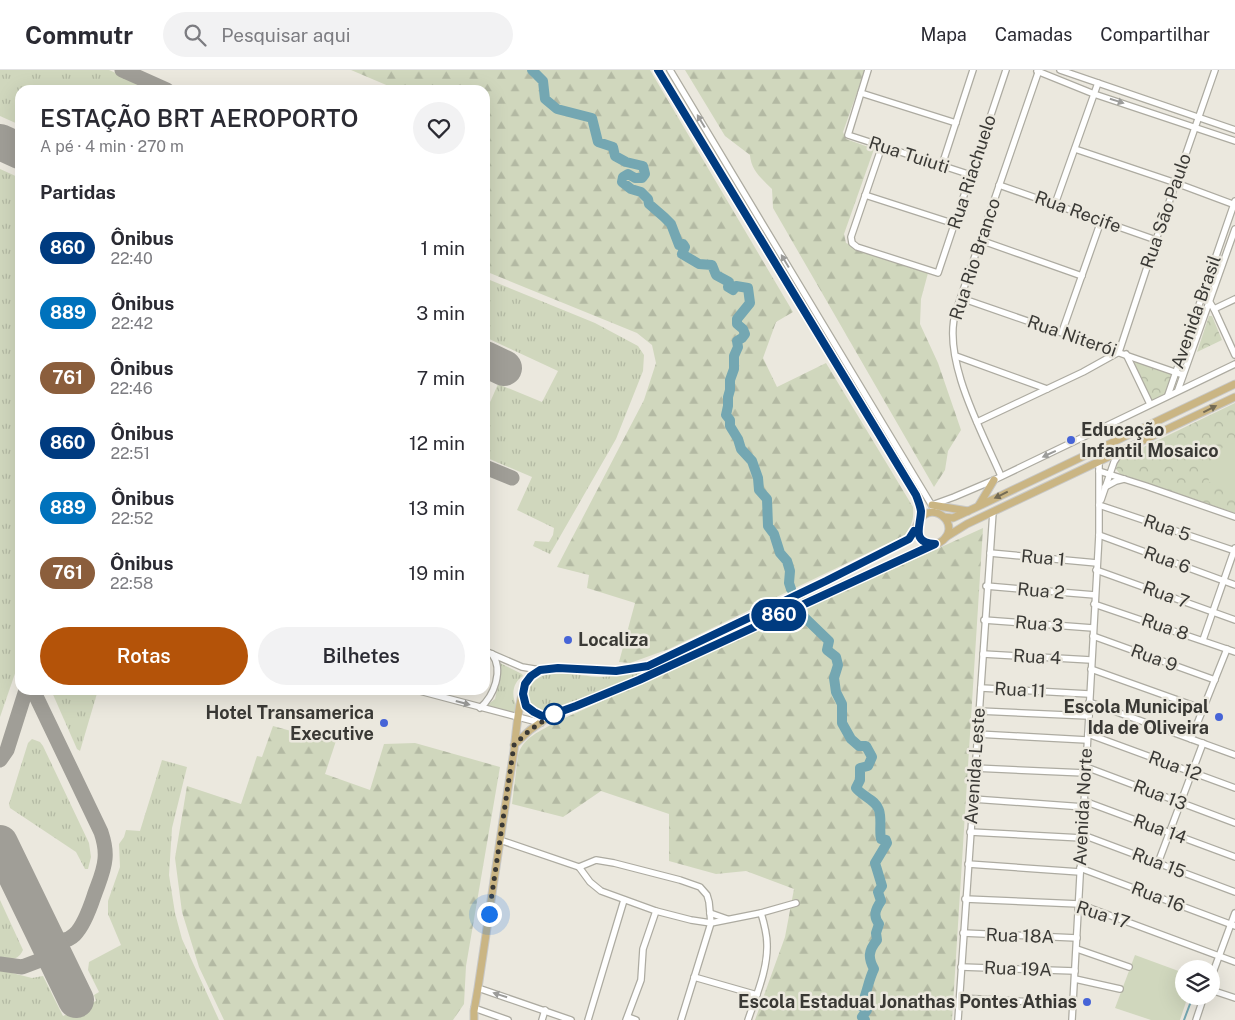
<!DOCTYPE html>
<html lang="pt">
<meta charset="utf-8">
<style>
body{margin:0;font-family:"Public Sans",sans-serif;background:#f2f2f3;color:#2b2b33;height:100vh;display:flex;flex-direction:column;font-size:19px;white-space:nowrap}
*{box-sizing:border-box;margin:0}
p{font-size:16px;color:#7c7c81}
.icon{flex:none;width:28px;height:28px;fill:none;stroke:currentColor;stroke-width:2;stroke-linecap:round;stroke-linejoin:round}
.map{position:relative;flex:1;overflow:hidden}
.panel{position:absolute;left:15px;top:15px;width:475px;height:610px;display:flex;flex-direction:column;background:#fff;border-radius:15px;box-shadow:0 5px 20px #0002}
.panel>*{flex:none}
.badge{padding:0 10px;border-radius:16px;font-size:18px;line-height:32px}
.buttons{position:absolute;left:1175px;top:890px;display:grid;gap:10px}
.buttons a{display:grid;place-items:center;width:45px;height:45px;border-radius:50%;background:#fff;box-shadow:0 5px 20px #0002;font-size:25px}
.you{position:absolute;width:25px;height:25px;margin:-12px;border:4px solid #fff;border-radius:50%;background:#1a73e8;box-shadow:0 0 0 8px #1a73e833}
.map>.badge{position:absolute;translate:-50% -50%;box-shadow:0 0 0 2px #fff}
h2{padding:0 25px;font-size:19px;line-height:45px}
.round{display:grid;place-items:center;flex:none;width:52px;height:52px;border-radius:26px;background:#f2f2f3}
.overview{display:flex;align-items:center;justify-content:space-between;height:85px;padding:0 25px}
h1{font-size:24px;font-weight:600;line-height:38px}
.action{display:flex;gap:10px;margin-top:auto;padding:10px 25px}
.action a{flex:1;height:58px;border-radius:30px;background:#b45309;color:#fff;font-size:20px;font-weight:600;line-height:58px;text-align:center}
.action a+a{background:#f2f2f3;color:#2b2b33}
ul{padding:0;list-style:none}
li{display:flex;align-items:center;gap:15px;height:65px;padding:0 25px}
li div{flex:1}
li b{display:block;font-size:19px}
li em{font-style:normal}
li .badge{min-width:55px;font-weight:700;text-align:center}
header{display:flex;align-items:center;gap:30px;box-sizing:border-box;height:70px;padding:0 25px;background:#fff;border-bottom:1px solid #e1e1e2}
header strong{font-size:24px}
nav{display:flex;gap:28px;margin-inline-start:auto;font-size:18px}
.search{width:350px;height:45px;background:#f2f2f3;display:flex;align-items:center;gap:12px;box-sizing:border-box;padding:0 18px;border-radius:28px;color:#7c7c81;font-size:19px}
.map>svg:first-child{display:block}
.grass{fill:url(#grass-tufts)}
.forest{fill:url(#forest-firs)}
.park{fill:url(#park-crowns)}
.garden{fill:#d0d7bd}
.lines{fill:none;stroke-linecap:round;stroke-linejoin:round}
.stream{stroke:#74a7b2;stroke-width:2}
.river{stroke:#74a7b2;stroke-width:10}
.taxiway{stroke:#a09e97;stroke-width:15}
.runway{stroke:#a09e97;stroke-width:36}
.minor-casing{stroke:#adaba1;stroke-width:8}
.major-casing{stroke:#c8c8c6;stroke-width:9}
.minor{stroke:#fff;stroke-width:5.5}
.major{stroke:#cab583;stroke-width:7}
.oneway{fill:#9c9c9a}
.oneway2{fill:#746b54}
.line-casing{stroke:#fff;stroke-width:11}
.line{stroke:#003b80;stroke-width:8}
.walk{stroke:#3a3935;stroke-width:5;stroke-dasharray:0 9}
.poi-dot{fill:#4664d7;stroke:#ebe8de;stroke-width:2}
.stop-dot{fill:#fff;stroke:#003b80;stroke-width:2.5}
.labels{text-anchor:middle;stroke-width:5;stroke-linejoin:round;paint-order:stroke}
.street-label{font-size:18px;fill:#3a3935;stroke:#ebe8de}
.poi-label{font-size:18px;font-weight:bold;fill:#3a3935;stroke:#ebe8de;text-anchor:end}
</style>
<header>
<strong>Commutr</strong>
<div class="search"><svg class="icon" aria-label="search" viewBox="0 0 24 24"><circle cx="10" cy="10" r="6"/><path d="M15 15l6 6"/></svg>Pesquisar aqui</div>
<nav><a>Mapa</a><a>Camadas</a><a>Compartilhar</a></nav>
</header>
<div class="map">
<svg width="1235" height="950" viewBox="0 0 1235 950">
<defs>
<pattern id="grass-tufts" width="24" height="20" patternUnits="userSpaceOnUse" patternTransform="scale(1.25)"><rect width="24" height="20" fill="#d0d7bd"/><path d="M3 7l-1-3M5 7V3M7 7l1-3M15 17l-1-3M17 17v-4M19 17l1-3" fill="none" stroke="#b3b9a3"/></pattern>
<pattern id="forest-firs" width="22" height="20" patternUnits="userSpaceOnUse" patternTransform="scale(1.25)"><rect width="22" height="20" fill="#d0d7bd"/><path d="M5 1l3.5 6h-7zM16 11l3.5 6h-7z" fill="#b3b9a3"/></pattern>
<pattern id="park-crowns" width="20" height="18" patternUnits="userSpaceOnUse" patternTransform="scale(1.25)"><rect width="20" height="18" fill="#d0d7bd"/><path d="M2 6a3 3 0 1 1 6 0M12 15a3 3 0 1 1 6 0" fill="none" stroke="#b3b9a3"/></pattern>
</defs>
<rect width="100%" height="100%" fill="#ebe8de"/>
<g class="grass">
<polygon points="0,0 109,0 154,20 20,20 20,55 0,46"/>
<polygon points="0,99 20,108 20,589 0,647"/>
<polygon points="485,208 595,253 638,276 644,285 643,301 616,369 550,484 533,476 535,471 549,472 553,465 554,458 517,440 532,407 485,387 485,344 498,314 542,332 558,301 485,267"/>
<path d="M500,593L522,604L523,606C512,613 511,626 517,637L516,644L486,636L495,629L501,601Z"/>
<path d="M657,597L658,599L582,628L549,642H540L529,636C527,628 526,624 530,617C544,593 581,608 603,607C621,606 639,601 657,597Z"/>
<polygon points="51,620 98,620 80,681 77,679"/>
<polygon points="32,669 40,672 43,676 89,773 91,787 88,799 85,799 76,782 10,738 9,734 28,673"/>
<polygon points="162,690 187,697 172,758 169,805 175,843 182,869 219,950 0,950 0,900 32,908 43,906 63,946 96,931 94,925 99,922 88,900 89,892 121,875 108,844 108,831 120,797 119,774 124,767 126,760 140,761"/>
<path d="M0,830L23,880C18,891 10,890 0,887Z"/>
</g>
<g class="forest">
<path d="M351,0H650L793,242L776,252L763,288L777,317L826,293L913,437C914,449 912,455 905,465L669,579L630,593L619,592L635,533L587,518L589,505L557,497L644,330L656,293L652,275L637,263L485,201V20H398Z"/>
<path d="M685,0H865L843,62L846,69L874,79L844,164L846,173L928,203L921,229L920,254L938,293L961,360L948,381L945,400L934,417L773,138L772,119C761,108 751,100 750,85L725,66Z"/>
<path d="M983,458L952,950H755L785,867L794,819L746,801L716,804L669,791V744L601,721L563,747L512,734L518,685C523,667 541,661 556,652Z"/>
<polygon points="805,525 807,529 662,597 661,595"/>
<polygon points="273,656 302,664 337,668 325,704 370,720 384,674 415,673 500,697 466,896 464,934 453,950 224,950 199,897 182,842 175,788 187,716 241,734 257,686 262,687"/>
</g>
<g class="park">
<polygon points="1209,246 1212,246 1222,270 1197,282"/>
<polygon points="1133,290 1172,304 1165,324 1152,331"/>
<polygon points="1235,333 1235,443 1120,404 1116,399 1117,394 1121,388"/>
</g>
<g class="garden">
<polygon points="1230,372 1235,375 1235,426 1209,412 1208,403 1225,373"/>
<polygon points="1135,885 1184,903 1184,926 1188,926 1180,950 1151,950 1115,938"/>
</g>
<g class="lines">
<g class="stream">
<polyline points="1203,899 1205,895"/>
<polyline points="1184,950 1193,926"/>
</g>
<g class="river">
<polyline points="532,0 543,11 545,29 557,39 592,48 598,72 613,77 615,86 626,92 643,96 645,104 642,108 635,108 628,104 623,107 622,112 631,119 641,122 648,129 649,134 664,147 671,154 679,175 683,174 685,177 682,184 699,194 712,195 716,205 729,212 728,217 733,220 736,216 748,218 750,233 737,249 737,254 743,259 745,264 742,268 737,271 738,277 734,286 734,299 730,310 730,320 728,327 728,336 726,345 730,350 730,356 738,369 741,379 752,391 758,408 759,420 767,429 768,456 774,464 780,483 787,491 790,501 789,513 791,519"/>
<path d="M801,544L829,571L827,580L836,587L838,595L834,608L836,622L842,634V653L851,669L859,676H866L872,687L868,696L860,698V710L856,718C862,726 876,730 879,740C882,749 879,761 881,769L886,770L887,773L875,793L882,816L878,822L881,831C875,840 873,846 879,854L876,863L877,870C868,881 868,888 874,899C868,911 867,924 861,936L867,940L862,947L865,950"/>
</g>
<g class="taxiway">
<polyline points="122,0 167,20"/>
<polyline points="485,397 512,408"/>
<path d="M33,620L101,762C104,771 106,780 105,789C104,802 98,814 94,826C85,853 70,892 39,855"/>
<polyline points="0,690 7,680 26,620"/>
<polyline points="0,894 22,897 54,885"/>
</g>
<g class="runway">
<polyline points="0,72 20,81"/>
<polyline points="485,289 504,298"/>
<polyline points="0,773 76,930"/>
</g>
<g class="minor-casing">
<g id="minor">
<polyline points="658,0 916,425 921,438 920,449"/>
<polyline points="670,0 934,439"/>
<polyline points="868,0 848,65 971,105"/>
<polyline points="1060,0 1235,60"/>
<polyline points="1037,1 1094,24 1235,71"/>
<polyline points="861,23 956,53"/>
<polyline points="882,76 851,167 852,173 857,177 938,203 1006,0"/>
<polyline points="1075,79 1176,113 1235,135"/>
<polyline points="942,95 973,0"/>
<polyline points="999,115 1156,170"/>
<polyline points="865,125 955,154"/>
<polyline points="1055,134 1098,13"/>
<polyline points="980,170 1082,206"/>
<polyline points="961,228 1183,305"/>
<polyline points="1209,231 1214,239 1235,285"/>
<polyline points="1214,239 1235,229"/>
<polyline points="1062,262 1101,151"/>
<polyline points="1126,284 1150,334"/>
<polyline points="956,286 1047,319"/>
<polyline points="1178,320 1235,159"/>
<polyline points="1168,325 1235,131"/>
<polyline points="977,352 1083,302 1119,282 1156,170 1215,0"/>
<polyline points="1099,401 1146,416 1235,447"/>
<path d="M1001,406C982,362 941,288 956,241L1039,0"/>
<polyline points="1105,417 1116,411 1124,409"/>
<polyline points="1101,430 1114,392 1121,381"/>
<polyline points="932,435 954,427 994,410 1235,294"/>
<polyline points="1099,435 1235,481"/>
<polyline points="1099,465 1235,515"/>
<polyline points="990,483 1097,493"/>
<polyline points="1096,500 1235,550"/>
<polyline points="986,516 1095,525"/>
<polyline points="1094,534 1235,582"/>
<polyline points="984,550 1093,558"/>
<polyline points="1093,566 1215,610"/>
<polyline points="1203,570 1235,478"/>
<polyline points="485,581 522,597 540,600"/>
<polyline points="983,584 1091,590"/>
<polyline points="1091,599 1203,639"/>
<polyline points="981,618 1089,624"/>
<polyline points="416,620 541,653"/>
<polyline points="1089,632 1235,685"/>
<path d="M480,638C494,626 504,600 492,584"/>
<polyline points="979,641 1089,646"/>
<polyline points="977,664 1087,670"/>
<polyline points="1088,664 1235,718"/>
<polyline points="1191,669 1227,579"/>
<polyline points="1086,697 1235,753"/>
<polyline points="974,698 1085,703"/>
<polyline points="973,729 1084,737"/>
<polyline points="1084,731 1235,787"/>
<polyline points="970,762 1082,768"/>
<polyline points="1083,765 1235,822"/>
<polyline points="500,770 579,797 590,812 601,821 656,841 691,850 711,853 761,843 796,833"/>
<polyline points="1158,793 1203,673"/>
<polyline points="968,794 1080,802"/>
<polyline points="579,797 596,790 614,793 680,810 700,817 707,825 709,832 711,853 681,950"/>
<polyline points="1080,798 1235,856"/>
<polyline points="965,829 1079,834 1235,892"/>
<polyline points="710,843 727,849"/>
<polyline points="963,863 1077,868"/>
<polyline points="1077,879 1129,897"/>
<polyline points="961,897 1075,901"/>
<polyline points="694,907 757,925"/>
<polyline points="1211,908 1235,843"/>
<polyline points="1075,909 1120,919"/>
<polyline points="478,918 571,950"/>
<polyline points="1211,920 1235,928"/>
<polyline points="960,928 1073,934"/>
<polyline points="474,938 508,950"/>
<polyline points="628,947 636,950"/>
<polyline points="542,950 545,940"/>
<polyline points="588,950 624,830"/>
<polyline points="626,950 641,910 643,879 656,841"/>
<path d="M748,950C756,926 768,899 767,874C767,863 764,853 761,843"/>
<polyline points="958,950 993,442"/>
<polyline points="1072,950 1099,465 1099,392"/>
<polyline points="1196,950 1204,926"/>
</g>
</g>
<g class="major-casing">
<g id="major">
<polyline points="932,435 968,441"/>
<polyline points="979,435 994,410"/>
<polyline points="944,447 953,448 979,436 1235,314"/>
<polyline points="918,455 918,462 922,470 934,474"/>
<polyline points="946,467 967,454 1235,327"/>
<polyline points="523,627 529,639 542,645 550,645"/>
<path d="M474,950V941L478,918C490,839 501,760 514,681C516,664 519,622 528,609C543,589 592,601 614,601C625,601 640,599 650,595C683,581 716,563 748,547C783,530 818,515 851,498C865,491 878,484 891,478C897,475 904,472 909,468C914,464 916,457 919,451C933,427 965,458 939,473L811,530L639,610L551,645L530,660L514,675"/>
</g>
</g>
<use href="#minor" class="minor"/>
<use href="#major" class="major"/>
</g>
<defs><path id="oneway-solid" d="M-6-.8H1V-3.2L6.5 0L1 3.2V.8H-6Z" transform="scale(1.25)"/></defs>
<g class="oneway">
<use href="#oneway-solid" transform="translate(1117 31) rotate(18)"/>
<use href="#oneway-solid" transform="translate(701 51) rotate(-121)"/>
<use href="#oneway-solid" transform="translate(785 191) rotate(-121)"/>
<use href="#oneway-solid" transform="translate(1049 384) rotate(155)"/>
<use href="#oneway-solid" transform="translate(463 633) rotate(15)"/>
<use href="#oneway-solid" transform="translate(500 925) rotate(-162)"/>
</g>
<g class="oneway2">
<use href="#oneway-solid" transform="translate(1210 339) rotate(-27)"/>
<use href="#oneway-solid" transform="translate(1001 425) rotate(154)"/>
</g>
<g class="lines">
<g class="line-casing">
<path id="line" d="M658,0L916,425C918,430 920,435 921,441C921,455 910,473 935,474L639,610L576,636L551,645L542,646L534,642L526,636L523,624L525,614L531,606L540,600L558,598L616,601L648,596L826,511L909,469L914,461"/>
</g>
<use href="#line" class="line"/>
<polyline class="walk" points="489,844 514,675 530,660 554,644"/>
</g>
<g class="poi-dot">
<circle cx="1071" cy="370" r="5"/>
<circle cx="568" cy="570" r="5"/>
<circle cx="1219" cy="647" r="5"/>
<circle cx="384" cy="653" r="5"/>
<circle cx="1087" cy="932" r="5"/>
</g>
<circle class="stop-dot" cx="554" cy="644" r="10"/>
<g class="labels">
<g class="street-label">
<text transform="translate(909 85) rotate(18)" y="6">Rua Tuiuti</text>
<text transform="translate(972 102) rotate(-72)" y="6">Rua Riachuelo</text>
<text transform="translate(1166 141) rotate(-71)" y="6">Rua São Paulo</text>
<text transform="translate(1078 142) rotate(20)" y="6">Rua Recife</text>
<text transform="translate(975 189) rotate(-72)" y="6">Rua Rio Branco</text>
<text transform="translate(1196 242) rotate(-71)" y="6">Avenida Brasil</text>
<text transform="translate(1072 266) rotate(19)" y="6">Rua Niterói</text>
<text transform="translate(1167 458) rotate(19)" y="6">Rua 5</text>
<text transform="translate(1043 488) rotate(5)" y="6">Rua 1</text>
<text transform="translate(1167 490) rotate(20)" y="6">Rua 6</text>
<text transform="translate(1041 521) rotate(5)" y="6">Rua 2</text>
<text transform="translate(1166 525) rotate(20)" y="6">Rua 7</text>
<text transform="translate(1039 554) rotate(5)" y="6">Rua 3</text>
<text transform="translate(1165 557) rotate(19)" y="6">Rua 8</text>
<text transform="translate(1037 587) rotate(3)" y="6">Rua 4</text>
<text transform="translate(1154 588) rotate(20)" y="6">Rua 9</text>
<text transform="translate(1020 620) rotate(3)" y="6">Rua 11</text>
<text transform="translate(975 696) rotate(-86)" y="6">Avenida Leste</text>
<text transform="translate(1175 696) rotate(20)" y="6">Rua 12</text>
<text transform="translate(1160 725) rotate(21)" y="6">Rua 13</text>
<text transform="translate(1083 737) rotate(-87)" y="6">Avenida Norte</text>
<text transform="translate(1160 759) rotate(20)" y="6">Rua 14</text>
<text transform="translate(1159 793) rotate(21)" y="6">Rua 15</text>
<text transform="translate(1158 827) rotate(21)" y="6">Rua 16</text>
<text transform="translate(1103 845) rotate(18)" y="6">Rua 17</text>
<text transform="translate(1020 866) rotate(2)" y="6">Rua 18A</text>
<text transform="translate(1018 899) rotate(2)" y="6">Rua 19A</text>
</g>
<g class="poi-label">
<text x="1081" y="366" text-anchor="start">Educação<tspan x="1081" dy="21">Infantil Mosaico</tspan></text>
<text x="578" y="576" text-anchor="start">Localiza</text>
<text x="1209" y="643">Escola Municipal<tspan x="1209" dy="21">Ida de Oliveira</tspan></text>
<text x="374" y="649">Hotel Transamerica<tspan x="374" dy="21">Executive</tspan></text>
<text x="1077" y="938">Escola Estadual Jonathas Pontes Athias</text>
</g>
</g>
</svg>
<div class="buttons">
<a><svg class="icon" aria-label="layers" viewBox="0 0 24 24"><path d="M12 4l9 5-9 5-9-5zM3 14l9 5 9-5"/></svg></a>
</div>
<div class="you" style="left:489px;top:844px"></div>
<b class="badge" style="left:779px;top:545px;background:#003b80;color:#fff">860</b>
<section class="panel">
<div class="overview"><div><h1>ESTAÇÃO BRT AEROPORTO</h1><p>A pé · 4 min · 270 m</p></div><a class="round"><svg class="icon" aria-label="heart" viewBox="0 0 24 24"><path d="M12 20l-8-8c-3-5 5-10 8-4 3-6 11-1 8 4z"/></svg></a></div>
<h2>Partidas</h2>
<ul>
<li><span class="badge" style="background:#003b80;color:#fff">860</span><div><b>Ônibus</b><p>22:40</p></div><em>1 min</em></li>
<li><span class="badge" style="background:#0072bc;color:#fff">889</span><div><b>Ônibus</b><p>22:42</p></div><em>3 min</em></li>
<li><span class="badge" style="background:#8b5e3c;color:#fff">761</span><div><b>Ônibus</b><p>22:46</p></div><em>7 min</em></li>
<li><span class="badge" style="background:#003b80;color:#fff">860</span><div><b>Ônibus</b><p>22:51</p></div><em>12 min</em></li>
<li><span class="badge" style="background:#0072bc;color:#fff">889</span><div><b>Ônibus</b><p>22:52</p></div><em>13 min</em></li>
<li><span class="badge" style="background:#8b5e3c;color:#fff">761</span><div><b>Ônibus</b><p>22:58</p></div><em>19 min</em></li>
</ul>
<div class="action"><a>Rotas</a><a>Bilhetes</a></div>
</section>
</div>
